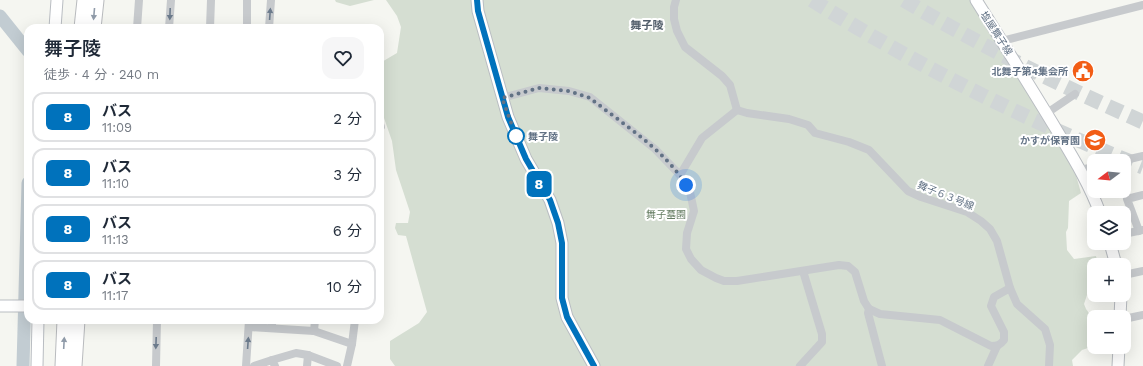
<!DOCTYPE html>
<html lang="ja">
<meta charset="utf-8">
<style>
body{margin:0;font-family:"Work Sans","Noto Sans JP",sans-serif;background:#f6f6f7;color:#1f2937;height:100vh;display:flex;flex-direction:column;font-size:15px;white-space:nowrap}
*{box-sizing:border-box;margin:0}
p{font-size:13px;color:#747a83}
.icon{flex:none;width:22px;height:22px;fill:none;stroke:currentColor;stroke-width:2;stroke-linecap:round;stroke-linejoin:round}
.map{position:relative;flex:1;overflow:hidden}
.details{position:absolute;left:24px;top:24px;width:360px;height:300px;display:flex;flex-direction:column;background:#fff;border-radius:12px;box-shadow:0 4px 16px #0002}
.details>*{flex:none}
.badge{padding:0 8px;border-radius:6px;font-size:14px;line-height:26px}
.needle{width:26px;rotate:254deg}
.buttons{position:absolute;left:1087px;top:154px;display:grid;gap:8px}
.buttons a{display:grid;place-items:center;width:44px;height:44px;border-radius:8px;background:#fff;box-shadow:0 4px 16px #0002;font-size:20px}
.you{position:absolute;width:20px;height:20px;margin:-10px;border:3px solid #fff;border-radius:50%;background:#1a73e8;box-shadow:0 0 0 6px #1a73e833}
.map>.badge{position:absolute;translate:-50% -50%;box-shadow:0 0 0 2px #fff}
.round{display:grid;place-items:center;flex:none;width:42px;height:42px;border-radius:12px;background:#f6f6f7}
.summary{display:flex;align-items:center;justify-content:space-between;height:68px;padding:0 20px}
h1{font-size:19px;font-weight:600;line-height:30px}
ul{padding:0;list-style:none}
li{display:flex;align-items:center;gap:12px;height:50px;margin:0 8px 6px;padding:0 12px;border:2px solid #e0e1e3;border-radius:12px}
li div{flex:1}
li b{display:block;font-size:15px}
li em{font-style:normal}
li .badge{min-width:44px;font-weight:700;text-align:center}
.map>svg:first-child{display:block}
.green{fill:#d5ded2}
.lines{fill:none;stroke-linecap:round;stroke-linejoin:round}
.river{stroke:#c2ccd2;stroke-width:13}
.highway-tunnel{stroke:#d0d5d6;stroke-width:15;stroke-dasharray:15 8;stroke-linecap:butt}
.secondary-casing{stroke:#b9bdc2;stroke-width:13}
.highway-casing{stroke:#b9bbbe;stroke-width:17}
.street{stroke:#c7cacd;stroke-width:8}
.secondary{stroke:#fff;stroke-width:11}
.highway{stroke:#fff;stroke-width:15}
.oneway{fill:#919caa}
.oneway2{fill:#6c7b8c}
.line-casing{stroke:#fff;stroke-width:9}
.line{stroke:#0072bc;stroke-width:6}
.walk{stroke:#627285;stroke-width:4;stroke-dasharray:0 7.2}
.stop-dot{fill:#fff;stroke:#0072bc;stroke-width:2}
.labels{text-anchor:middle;stroke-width:4;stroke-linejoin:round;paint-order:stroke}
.street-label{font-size:10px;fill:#627285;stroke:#fff}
.poi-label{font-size:10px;font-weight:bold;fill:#627285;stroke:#fff;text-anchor:end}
.stop-label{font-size:10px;font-weight:bold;fill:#627285;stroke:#fff;text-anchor:start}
.park-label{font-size:10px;fill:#647c61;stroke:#fff}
.neighbourhood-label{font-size:11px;font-weight:bold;fill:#505c69;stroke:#fff}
</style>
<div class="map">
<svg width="1143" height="366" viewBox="0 0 1143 366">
<rect width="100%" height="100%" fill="#f5f6f1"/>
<g class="green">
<polygon points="335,0 374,0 350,6 336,2"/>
<polygon points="386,0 972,0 1074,168 1081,193 1069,201 1068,228 1066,232 1067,250 1074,259 1096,256 1098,265 1094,265 1094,287 1087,295 1084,304 1086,309 1094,320 1094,346 1082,350 1072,360 1073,366 395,366 390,359 390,341 419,323 427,312 406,236 398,235 395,228 396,223 408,223 410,212 396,170 392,141 384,118 380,112 380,63 397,53 401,27 397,16"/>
</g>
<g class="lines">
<g class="river">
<polyline points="0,16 28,51"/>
<polyline points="23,366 28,183"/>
</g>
<g class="highway-tunnel">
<path d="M812,0C917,66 1028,121 1143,167"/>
<path d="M904,0C981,46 1061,86 1143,122"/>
</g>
<g class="secondary-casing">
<g id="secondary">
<polyline points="477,0 478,11 508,117 526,159 550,200 558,223 562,243 562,298 567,317 594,366"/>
<path d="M976,0C1003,43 1030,86 1056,129C1072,156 1089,183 1100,213"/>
<polyline points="55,28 57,0"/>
<polyline points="1110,243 1116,265"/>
<polyline points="0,306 28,306"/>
<polyline points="1120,317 1121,295"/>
<polyline points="37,366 38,320"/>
<polyline points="1118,366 1119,347"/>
</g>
</g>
<g class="highway-casing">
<g id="highway">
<polyline points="82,28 85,0"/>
<polyline points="93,28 96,0"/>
<polyline points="63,366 65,320"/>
<polyline points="74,366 77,320"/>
</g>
</g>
<g class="street">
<polyline points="676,0 674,7 674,19 677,31 685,47 722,76 730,85 737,110"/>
<polyline points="137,28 139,0"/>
<polyline points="169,28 171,0"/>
<polyline points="210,28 211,0"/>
<polyline points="247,28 247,0"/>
<polyline points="269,28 271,0"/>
<polyline points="1002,41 1143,5"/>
<path d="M502,98L539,88L569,91L590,97L655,149L680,175L690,192L694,211L687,233L686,249L691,259L701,270L716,278L724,281H737L839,265L848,266L855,272L864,301L869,309L880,314L940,320L991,346C998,346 1000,345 1004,340V332L991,306L994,297L1010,288"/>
<polyline points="737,110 747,113 789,119 808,125 815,133 849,142 869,150 908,191 921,197 967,212 981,221 990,229 997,241 1010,288 1017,304 1045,329 1050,345 1049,366"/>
<polyline points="1047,113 1075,94"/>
<polyline points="380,124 381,127 380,128"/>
<polyline points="1121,161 1143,156"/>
<polyline points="1080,170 1094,167"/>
<polyline points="680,175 702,138 737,110"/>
<polyline points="1139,231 1127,199 1143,195"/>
<polyline points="1124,234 1143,230"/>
<polyline points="1124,275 1143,271"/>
<polyline points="869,309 868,313 882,366"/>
<polyline points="1124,319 1143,315"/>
<polyline points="249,327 314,331 352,344"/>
<polyline points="272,328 272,320"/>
<polyline points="314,331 315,320"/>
<polyline points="272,360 296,353 308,355 337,366"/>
<polyline points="156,366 157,320"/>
<polyline points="246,366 249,320"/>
<polyline points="254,366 272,360 275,366"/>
<polyline points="307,366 308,355"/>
<polyline points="347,366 352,344 355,320"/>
<polyline points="800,366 822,342 822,334 803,271"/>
<polyline points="988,366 997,346"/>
</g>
<use href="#secondary" class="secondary"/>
<use href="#highway" class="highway"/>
</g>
<defs><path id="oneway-solid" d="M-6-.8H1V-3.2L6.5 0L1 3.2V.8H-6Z"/></defs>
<g class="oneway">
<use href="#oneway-solid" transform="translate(94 14) rotate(95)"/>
<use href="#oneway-solid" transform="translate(64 343) rotate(-87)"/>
</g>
<g class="oneway2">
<use href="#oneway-solid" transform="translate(170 14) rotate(92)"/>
<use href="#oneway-solid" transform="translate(270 14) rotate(-86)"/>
<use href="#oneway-solid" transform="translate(156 343) rotate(92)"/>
<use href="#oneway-solid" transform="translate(248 343) rotate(-86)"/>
</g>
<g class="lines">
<g class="line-casing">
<polyline id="line" points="477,0 478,11 508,117 526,159 550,200 558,223 562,243 562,298 567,317 594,366"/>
</g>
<use href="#line" class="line"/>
<path class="walk" d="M516,136L502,98L539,88L569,91L590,98C620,122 666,151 686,185"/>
</g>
<defs>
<g id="civic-disc" transform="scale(1.15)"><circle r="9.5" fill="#f25d15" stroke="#fff"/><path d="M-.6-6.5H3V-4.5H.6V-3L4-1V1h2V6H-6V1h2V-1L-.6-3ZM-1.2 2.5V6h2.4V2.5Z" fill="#fff"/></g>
<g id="school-disc" transform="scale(1.15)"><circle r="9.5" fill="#f25d15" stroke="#fff"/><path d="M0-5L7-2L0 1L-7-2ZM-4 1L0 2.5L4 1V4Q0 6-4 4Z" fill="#fff"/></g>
</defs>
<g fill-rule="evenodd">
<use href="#civic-disc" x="1083" y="71"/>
<use href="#school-disc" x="1095" y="140"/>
</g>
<circle class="stop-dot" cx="516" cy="136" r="8"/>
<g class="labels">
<g class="street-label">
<text transform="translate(997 33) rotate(57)" y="4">塩屋舞子線</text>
<text transform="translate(946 195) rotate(22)" y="4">舞子６３号線</text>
</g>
<g class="poi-label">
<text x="1068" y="75">北舞子第4集会所</text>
<text x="1080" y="144">かすが保育園</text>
</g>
<g class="stop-label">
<text x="528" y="140">舞子陵</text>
</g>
<g class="park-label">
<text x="666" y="218">舞子墓園</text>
</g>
<g class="neighbourhood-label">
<text x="647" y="29">舞子陵</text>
</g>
</g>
</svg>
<div class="buttons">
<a><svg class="needle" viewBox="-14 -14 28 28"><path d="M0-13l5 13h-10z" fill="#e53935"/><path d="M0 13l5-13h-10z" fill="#747a83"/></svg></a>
<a><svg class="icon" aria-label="layers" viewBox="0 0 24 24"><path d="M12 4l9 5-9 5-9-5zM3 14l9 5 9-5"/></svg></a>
<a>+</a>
<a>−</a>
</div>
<div class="you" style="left:686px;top:185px"></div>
<b class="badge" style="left:539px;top:184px;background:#0072bc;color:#fff">8</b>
<section class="details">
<div class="summary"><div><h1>舞子陵</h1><p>徒歩 · 4 分 · 240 m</p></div><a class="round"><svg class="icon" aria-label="heart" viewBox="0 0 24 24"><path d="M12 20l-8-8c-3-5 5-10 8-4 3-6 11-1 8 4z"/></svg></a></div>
<ul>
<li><span class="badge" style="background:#0072bc;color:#fff">8</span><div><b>バス</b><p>11:09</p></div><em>2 分</em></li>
<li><span class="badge" style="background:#0072bc;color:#fff">8</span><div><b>バス</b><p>11:10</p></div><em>3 分</em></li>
<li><span class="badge" style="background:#0072bc;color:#fff">8</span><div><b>バス</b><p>11:13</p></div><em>6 分</em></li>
<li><span class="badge" style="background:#0072bc;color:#fff">8</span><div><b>バス</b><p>11:17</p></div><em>10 分</em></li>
</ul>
</section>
</div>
